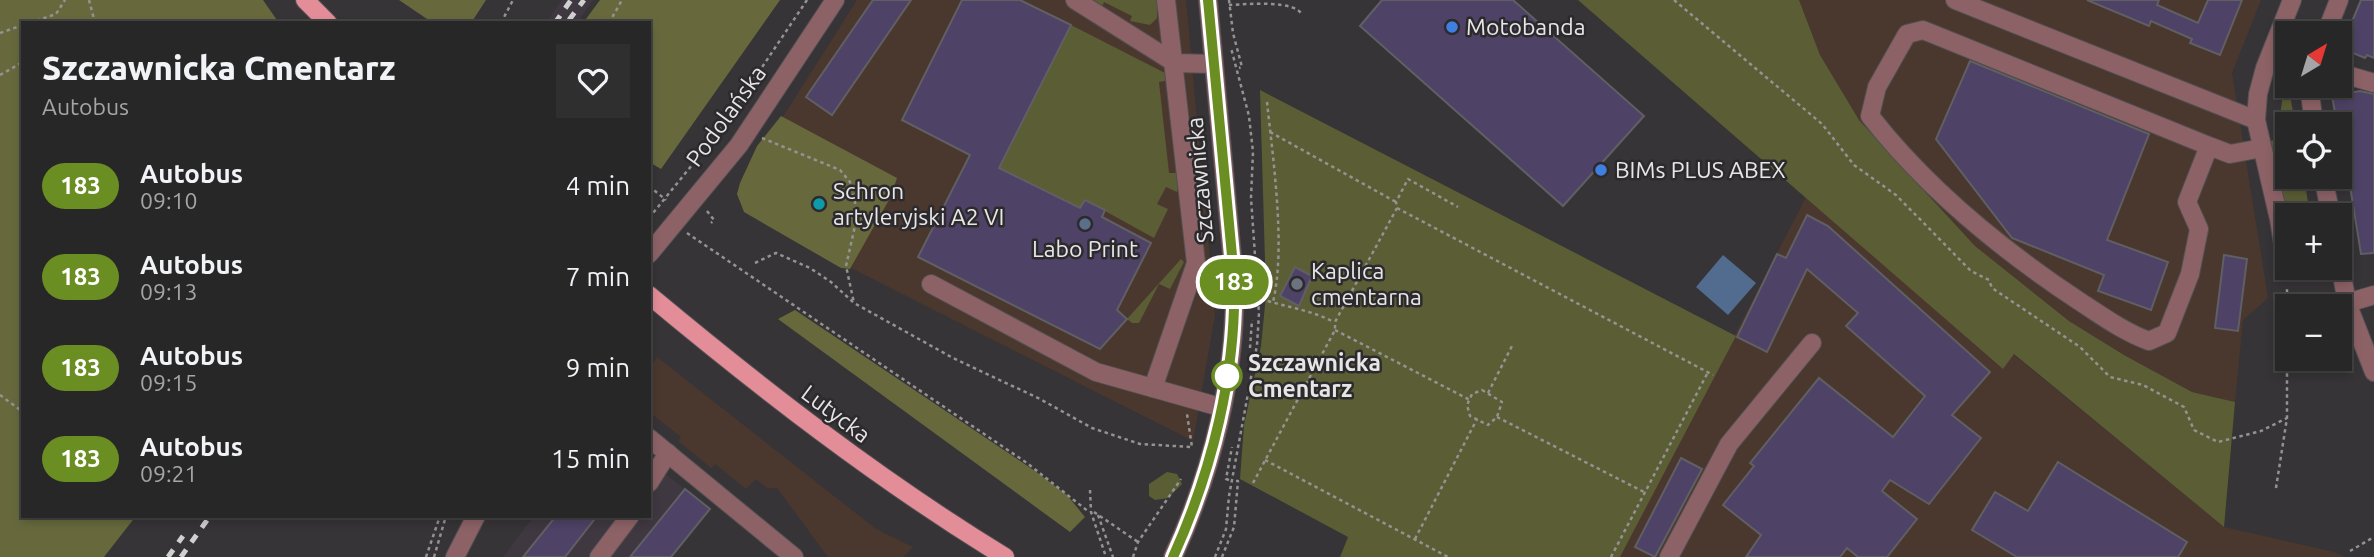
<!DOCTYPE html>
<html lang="pl">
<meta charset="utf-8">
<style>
body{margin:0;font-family:Ubuntu,sans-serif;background:#302f30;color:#f1f3f6;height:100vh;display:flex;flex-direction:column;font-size:26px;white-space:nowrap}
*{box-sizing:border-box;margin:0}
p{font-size:23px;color:#a5a5a8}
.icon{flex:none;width:38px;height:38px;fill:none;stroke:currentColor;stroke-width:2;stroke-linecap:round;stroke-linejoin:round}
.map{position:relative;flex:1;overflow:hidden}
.sheet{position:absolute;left:21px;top:21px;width:630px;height:497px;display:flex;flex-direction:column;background:#282728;border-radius:0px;box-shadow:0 4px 10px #0003,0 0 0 2px #444445}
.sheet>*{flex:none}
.badge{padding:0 14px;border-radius:23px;font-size:24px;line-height:46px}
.needle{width:46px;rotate:38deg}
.buttons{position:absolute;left:2275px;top:21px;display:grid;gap:14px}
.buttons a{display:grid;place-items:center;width:77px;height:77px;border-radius:0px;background:#282728;box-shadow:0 4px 10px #0003,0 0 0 2px #444445;font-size:35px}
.map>.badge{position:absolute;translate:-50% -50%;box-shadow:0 0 0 4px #fff}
.round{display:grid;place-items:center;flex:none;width:74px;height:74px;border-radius:0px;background:#302f30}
.headline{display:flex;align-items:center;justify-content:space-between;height:119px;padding:0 21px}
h1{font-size:33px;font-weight:800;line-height:52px}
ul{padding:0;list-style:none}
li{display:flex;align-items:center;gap:21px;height:91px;padding:0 21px}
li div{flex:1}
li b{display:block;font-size:26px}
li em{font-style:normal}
li .badge{min-width:77px;font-weight:700;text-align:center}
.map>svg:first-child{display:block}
.built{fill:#3f3840}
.industrial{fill:#4a382f}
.green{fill:#5b5d34}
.forest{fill:#67693d}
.water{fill:#526c8f}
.building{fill:#4e4267;stroke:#605f63;stroke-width:2}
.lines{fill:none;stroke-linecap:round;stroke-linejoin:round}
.minor-casing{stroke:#525052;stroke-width:20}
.major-casing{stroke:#525052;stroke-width:20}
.path{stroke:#949394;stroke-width:2.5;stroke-dasharray:3.5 3.5;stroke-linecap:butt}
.minor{stroke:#8d6267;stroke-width:18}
.major{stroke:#e38d98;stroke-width:18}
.rail{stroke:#d1d0d1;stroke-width:5;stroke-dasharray:9 9;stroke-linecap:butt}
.line-casing{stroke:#fff;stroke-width:16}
.line{stroke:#6b8e23;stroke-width:10}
.shop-dot{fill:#3f7fe0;stroke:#2c2a2c;stroke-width:2.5}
.culture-dot{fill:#0f9aa8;stroke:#2c2a2c;stroke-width:2.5}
.service-dot{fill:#5c6f8a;stroke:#2c2a2c;stroke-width:2.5}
.worship-dot{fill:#6b7280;stroke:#2c2a2c;stroke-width:2.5}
.stop-dot{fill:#fff;stroke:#6b8e23;stroke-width:3.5}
.labels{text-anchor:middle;stroke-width:5;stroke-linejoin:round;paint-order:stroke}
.poi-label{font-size:23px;fill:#e7e6e7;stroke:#2c2a2c;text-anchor:start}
.street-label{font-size:23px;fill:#e7e6e7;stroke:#2c2a2c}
.stop-label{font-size:23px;font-weight:bold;fill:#e7e6e7;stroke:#2c2a2c;text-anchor:start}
</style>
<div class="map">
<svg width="2374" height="557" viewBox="0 0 2374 557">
<rect width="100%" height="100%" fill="#363436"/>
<g class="built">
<polygon points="562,0 593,0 577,23 546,23"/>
<polygon points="649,461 710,509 671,557 503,557 534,516 649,516"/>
</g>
<g class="industrial">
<polygon points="857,0 1186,0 1215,315 1193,441 851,268 893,182 779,123"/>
<polygon points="1799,0 2261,0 2232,73 2268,298 2243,320 2235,402 2192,392 2124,355 2069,321 1975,246 1859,120 1820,55"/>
<polygon points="1806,197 2002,368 2013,354 2224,527 2334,552 2345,557 1620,557"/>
<polygon points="657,357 876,529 913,547 903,557 828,557 777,488 767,488 756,479 746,489 715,464 711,468 678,441 681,437 649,412 649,368"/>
</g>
<g class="green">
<polygon points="1091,0 1157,0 1157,18 1150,25 1130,21 1132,16 1104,2 1102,7"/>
<polygon points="1578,0 1799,0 1820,55 1859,120 1975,246 2069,321 2124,355 2192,392 2235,402 2224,527 2014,354 2003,369"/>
<polygon points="1071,25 1167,74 1170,80 1159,82 1169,173 1181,173 1177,192 1166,187 1157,204 1168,209 1154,238 1085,200 1080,208 999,168"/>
<polygon points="2287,66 2287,86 2302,86 2289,89 2295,124 2287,124 2287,177 2304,177 2310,215 2287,215 2287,222 2270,141 2282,138 2280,116"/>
<polygon points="1260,90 1736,336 1620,557 1340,557 1348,537 1240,479 1244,425 1261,346 1266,295"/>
<polygon points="1181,259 1184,262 1170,289 1159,284 1139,323 1132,323 1127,319"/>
<polygon points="1167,472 1177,474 1182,484 1168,498 1155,500 1149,496 1149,484"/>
</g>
<g class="forest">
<polygon points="0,0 263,0 279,23 23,23 23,516 136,516 104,557 0,557"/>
<polygon points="399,0 486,0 471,23 433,23"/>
<polygon points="600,0 780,0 661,169 649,162 649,23 583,23"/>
<polygon points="781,116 897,178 890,198 850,269 841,268 744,212 737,194 740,183 757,146"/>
<polygon points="795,310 1035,471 1067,495 1085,517 1070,532 778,319"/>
</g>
<polygon class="water" points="1723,255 1756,283 1728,315 1696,287"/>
<g class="building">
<polygon points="873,0 911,0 832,115 806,97"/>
<polygon points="962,0 1020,0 1071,25 999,168 1080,208 1085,200 1105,210 1102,217 1151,243 1117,310 1127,319 1100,349 918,257 970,155 902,120"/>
<polygon points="1382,0 1513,0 1644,116 1563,206 1360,26"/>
<polygon points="2087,0 2159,0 2157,5 2198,23 2208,0 2242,0 2220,55 2190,43 2192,39 2151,21 2149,26"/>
<polygon points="2361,0 2374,0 2374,58 2367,55 2365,58 2341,48"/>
<polygon points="1970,61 2149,134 2107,240 2168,262 2151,310 2098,291 2104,275 2012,238 1936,139"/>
<polygon points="2360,91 2374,94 2374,253 2361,254 2340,124 2337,124 2332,96"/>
<polygon points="1807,215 1828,226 1990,372 1952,415 1981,438 1929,504 1890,480 1882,491 1917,519 1887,557 1858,557 1847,548 1840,557 1746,557 1761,535 1723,505 1754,466 1750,463 1819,378 1893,437 1925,396 1846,326 1858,313 1807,269 1767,352 1737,337 1777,254 1786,258"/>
<polygon points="2224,255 2247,259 2238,331 2215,328"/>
<polygon points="1295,267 1312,276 1299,306 1280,296"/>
<polygon points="1681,458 1702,469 1655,557 1635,547"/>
<polygon points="2058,462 2187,542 2178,557 2017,557 1972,530 1995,492 2028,511"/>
<polygon points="685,489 710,509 671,557 630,557"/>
<polygon points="556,516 597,516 565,557 523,557"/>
</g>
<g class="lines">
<g class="minor-casing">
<g id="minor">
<polyline points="1075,0 1175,63 1214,64"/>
<polyline points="1955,0 2256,120"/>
<polyline points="2292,0 2265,68 2258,94 2256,120 2279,219 2287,269 2299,268"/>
<polyline points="2326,33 2339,0"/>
<polyline points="2340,73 2374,83"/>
<polyline points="2309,86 2314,124"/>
<path d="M2209,146L1923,30L1907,34L1877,87L1870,116C1927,189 2002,250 2079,301C2102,316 2124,332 2149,341L2167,333L2190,274L2199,229L2187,202L2209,146L2230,154L2262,148"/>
<polyline points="2323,177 2331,215"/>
<polyline points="649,254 739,145 835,0"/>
<polyline points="2340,264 2347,303 2374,372"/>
<polyline points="931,284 1096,372 1220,407"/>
<polyline points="2347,303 2374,295"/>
<polyline points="1153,388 1196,263 1166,0"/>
<polyline points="649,438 794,557"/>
<polyline points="649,483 668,453"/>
<polyline points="455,557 476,516"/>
<polyline points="599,557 630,516"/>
<path d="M1173,557C1212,472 1238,371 1234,277L1208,0"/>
<polyline points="1669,557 1729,444 1812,343"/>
</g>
</g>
<g class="major-casing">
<g id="major">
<polyline points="305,0 328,23"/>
<path d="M649,295C763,390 879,480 1005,557"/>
</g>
</g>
<g class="path">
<polyline points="89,0 95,23"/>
<polyline points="1229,0 1233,33 1242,67 1239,68"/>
<polyline points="1674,0 1822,124 1854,165 1896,195 1971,271 1989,280 1992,288 2080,347 2110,377 2143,385 2184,407 2194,430 2218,442 2261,431 2287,418"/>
<path d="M1229,5C1249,4 1296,0 1302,15"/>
<polyline points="30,23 56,14 65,0"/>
<polyline points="501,23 513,0"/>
<polyline points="609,23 622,0"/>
<polyline points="0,33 23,25"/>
<polyline points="0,75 23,62"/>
<path d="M1267,102C1273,159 1286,248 1273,302"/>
<polyline points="1270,132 1396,202"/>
<polyline points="762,138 840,170 850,182 855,202 855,226 846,266 854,303"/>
<polyline points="649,186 666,200"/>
<polyline points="1397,208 1713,375"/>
<polyline points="707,211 714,220 711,223"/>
<polyline points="649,218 718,133 807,0"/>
<polyline points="687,233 1027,463 1089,512"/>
<polyline points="755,263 776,253 810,268 831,282 854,303 953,358 1040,399 1092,428 1140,444 1192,447 1187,414"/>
<path d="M1261,299C1286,307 1311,310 1334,322"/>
<polyline points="1335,330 1470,400"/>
<polyline points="1250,348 1252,320"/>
<polygon points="1482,390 1502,402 1497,417 1488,425 1470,416 1467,405 1472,394"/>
<polyline points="1488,393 1513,344"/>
<polyline points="0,395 23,412"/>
<polyline points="1497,417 1646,493"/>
<polyline points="1265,460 1448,557"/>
<polyline points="1229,480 1226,479 1232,447"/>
<polyline points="1253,483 1335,330 1335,322 1397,208 1396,202 1408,179 1458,207"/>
<polyline points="2276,488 2287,418 2287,287"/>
<polyline points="1090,490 1091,512 1106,557"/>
<polyline points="1094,512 1138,542"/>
<polyline points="1098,515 1113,557"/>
<polyline points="1415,539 1477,419"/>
<polyline points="2350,551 2374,537"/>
<polyline points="426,557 440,516"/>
<polyline points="434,557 446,516"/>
<polyline points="1133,557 1138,542 1181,479"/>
<polyline points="1215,557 1226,529 1229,496 1257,345 1259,313 1251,198 1253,152 1249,116 1231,48"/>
<polyline points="1222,557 1234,527 1238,481 1235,481"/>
<polyline points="1611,557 1707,374"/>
</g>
<use href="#minor" class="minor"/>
<use href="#major" class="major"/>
<g class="rail">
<polyline points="569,20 584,0"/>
<polyline points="555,23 571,0"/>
<polyline points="168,557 183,536"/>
<polyline points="181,557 210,516"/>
</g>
</g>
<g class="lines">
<g class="line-casing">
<path id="line" d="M1173,557C1212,471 1237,372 1234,277L1208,0"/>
</g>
<use href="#line" class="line"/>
</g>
<g class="shop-dot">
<circle cx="1452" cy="27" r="7"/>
<circle cx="1601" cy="170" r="7"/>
</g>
<circle class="culture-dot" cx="819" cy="204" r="7"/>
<circle class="service-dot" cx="1085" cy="224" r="7"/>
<circle class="worship-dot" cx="1297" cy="284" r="7"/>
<circle class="stop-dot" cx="1227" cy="376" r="14"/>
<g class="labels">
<g class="poi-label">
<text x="1466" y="35">Motobanda</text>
<text x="1615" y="178">BIMs PLUS ABEX</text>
<text x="833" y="199">Schron<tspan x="833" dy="26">artyleryjski A2 VI</tspan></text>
<text x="1085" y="257" text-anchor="middle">Labo Print</text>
<text x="1311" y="279">Kaplica<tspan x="1311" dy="26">cmentarna</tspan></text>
</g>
<g class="street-label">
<text transform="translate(726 116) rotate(-54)" y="8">Podolańska</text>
<text transform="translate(1200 180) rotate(-95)" y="8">Szczawnicka</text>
<text transform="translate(836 414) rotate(37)" y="8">Lutycka</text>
</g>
<g class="stop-label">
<text x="1248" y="371">Szczawnicka<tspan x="1248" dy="26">Cmentarz</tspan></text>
</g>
</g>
</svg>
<div class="buttons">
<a><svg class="needle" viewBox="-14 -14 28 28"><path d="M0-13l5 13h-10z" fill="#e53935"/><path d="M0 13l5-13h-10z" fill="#a5a5a8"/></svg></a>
<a><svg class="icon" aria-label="locate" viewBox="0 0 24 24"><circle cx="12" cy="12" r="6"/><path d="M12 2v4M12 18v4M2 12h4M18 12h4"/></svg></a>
<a>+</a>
<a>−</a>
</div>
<b class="badge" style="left:1234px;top:282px;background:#6b8e23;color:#fff">183</b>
<section class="sheet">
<div class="headline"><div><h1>Szczawnicka Cmentarz</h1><p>Autobus</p></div><a class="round"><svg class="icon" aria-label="heart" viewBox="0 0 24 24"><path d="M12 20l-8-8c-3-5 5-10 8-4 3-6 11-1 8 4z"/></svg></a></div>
<ul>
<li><span class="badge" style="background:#6b8e23;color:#fff">183</span><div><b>Autobus</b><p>09:10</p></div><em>4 min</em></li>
<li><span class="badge" style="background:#6b8e23;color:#fff">183</span><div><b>Autobus</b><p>09:13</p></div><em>7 min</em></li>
<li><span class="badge" style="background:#6b8e23;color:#fff">183</span><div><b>Autobus</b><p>09:15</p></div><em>9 min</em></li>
<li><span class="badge" style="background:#6b8e23;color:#fff">183</span><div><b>Autobus</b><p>09:21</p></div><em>15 min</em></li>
</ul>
</section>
</div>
